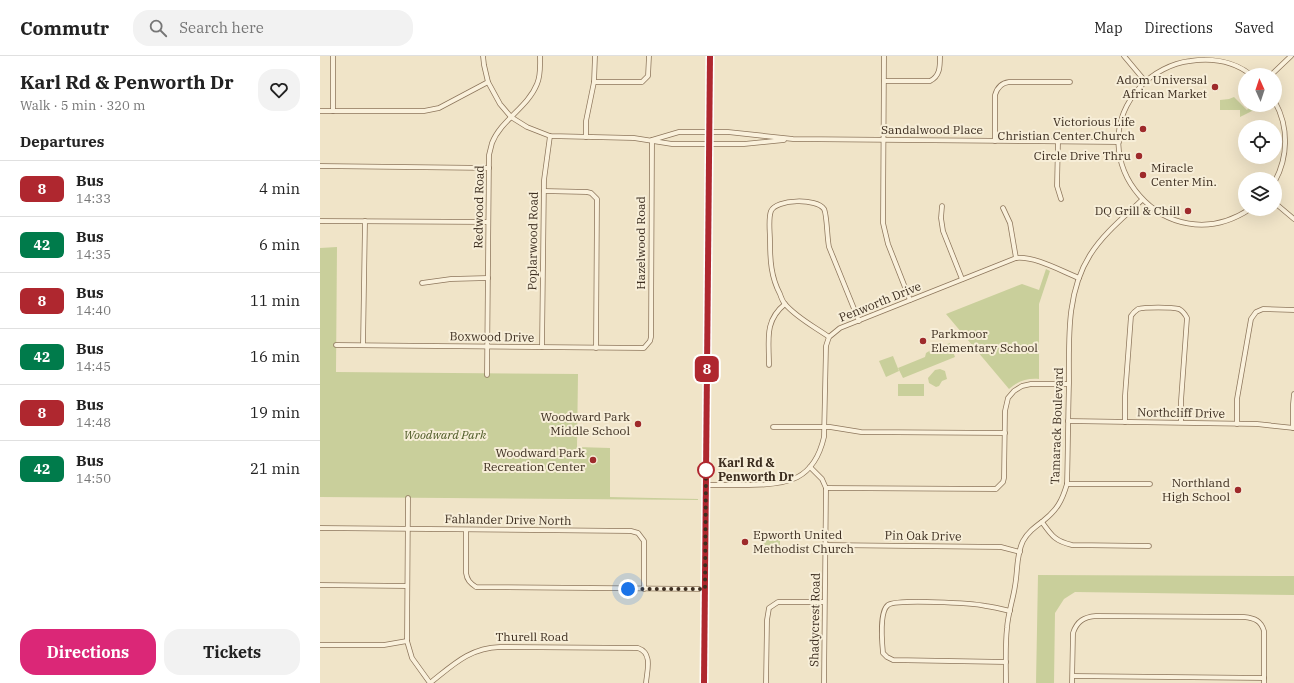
<!DOCTYPE html>
<meta charset="utf-8">
<style>
body{margin:0;font-family:"IBM Plex Serif",serif;background:#f2f2f2;color:#222;height:100vh;display:flex;flex-direction:column;font-size:15px;white-space:nowrap}
*{box-sizing:border-box;margin:0}
p{font-size:13px;color:#767676}
.icon{flex:none;width:22px;height:22px;fill:none;stroke:currentColor;stroke-width:2;stroke-linecap:round;stroke-linejoin:round}
.map{position:relative;flex:1;overflow:hidden}
.drawer{display:flex;flex-direction:column;background:#fff;width:320px}
.drawer>*{flex:none}
.badge{padding:0 8px;border-radius:6px;font-size:14px;line-height:26px}
.needle{width:26px;rotate:357deg}
.controls{position:absolute;left:918px;top:12px;display:grid;gap:8px}
.controls a{display:grid;place-items:center;width:44px;height:44px;border-radius:50%;background:#fff;box-shadow:0 4px 16px #0002;font-size:20px}
.you{position:absolute;width:20px;height:20px;margin:-10px;border:3px solid #fff;border-radius:50%;background:#1a73e8;box-shadow:0 0 0 6px #1a73e833}
.map>.badge{position:absolute;translate:-50% -50%;box-shadow:0 0 0 2px #fff}
h2{padding:0 20px;font-size:15px;line-height:36px}
.round{display:grid;place-items:center;flex:none;width:42px;height:42px;border-radius:16px;background:#f2f2f2}
.overview{display:flex;align-items:center;justify-content:space-between;height:68px;padding:0 20px}
h1{font-size:19px;font-weight:800;line-height:30px}
.button{display:flex;gap:8px;margin-top:auto;padding:8px 20px}
.button a{flex:1;height:46px;border-radius:16px;background:#db2777;color:#fff;font-size:16px;font-weight:800;line-height:46px;text-align:center}
.button a+a{background:#f2f2f2;color:#222}
ul{padding:0;list-style:none}
li{display:flex;align-items:center;gap:12px;height:56px;padding:0 20px;border-top:1px solid #e0e0e0}
li div{flex:1}
li b{display:block;font-size:15px}
li em{font-style:normal}
li .badge{min-width:44px;font-weight:700;text-align:center}
header{display:flex;align-items:center;gap:24px;box-sizing:border-box;height:56px;padding:0 20px;background:#fff;border-bottom:1px solid #e0e0e0}
header strong{font-size:19px}
nav{display:flex;gap:22px;margin-inline-start:auto;font-size:14px}
.search{width:280px;height:36px;background:#f2f2f2;display:flex;align-items:center;gap:10px;box-sizing:border-box;padding:0 14px;border-radius:16px;color:#767676;font-size:15px}
main{display:flex;flex:1;min-height:0}
.map>svg:first-child{display:block}
.green{fill:#c9cf9b}
.lines{fill:none;stroke-linecap:round;stroke-linejoin:round}
.minor-casing{stroke:#8d765c;stroke-width:5.5}
.major-casing{stroke:#5b4430;stroke-width:6}
.minor{stroke:#faf1dc;stroke-width:4}
.major{stroke:#f3d9a0;stroke-width:5}
.line-casing{stroke:#fff;stroke-width:9}
.line{stroke:#af272f;stroke-width:6}
.walk{stroke:#3d2e20;stroke-width:4;stroke-dasharray:0 7.2}
.poi-dot{fill:#9e2a2b;stroke:#f7eed8;stroke-width:1.5}
.stop-dot{fill:#fff;stroke:#af272f;stroke-width:2}
.labels{text-anchor:middle;stroke-width:4;stroke-linejoin:round;paint-order:stroke}
.poi-label{font-size:12px;fill:#3d2e20;stroke:#f7eed8;text-anchor:end}
.street-label{font-size:12px;fill:#3d2e20;stroke:#f7eed8}
.park-label{font-size:12px;font-style:italic;fill:#4d5a26;stroke:#f7eed8}
.stop-label{font-size:12px;font-weight:bold;fill:#3d2e20;stroke:#f7eed8;text-anchor:start}
</style>
<header>
<strong>Commutr</strong>
<div class="search"><svg class="icon" aria-label="search" viewBox="0 0 24 24"><circle cx="10" cy="10" r="6"/><path d="M15 15l6 6"/></svg>Search here</div>
<nav><a>Map</a><a>Directions</a><a>Saved</a></nav>
</header>
<main>
<section class="drawer">
<div class="overview"><div><h1>Karl Rd &amp; Penworth Dr</h1><p>Walk · 5 min · 320 m</p></div><a class="round"><svg class="icon" aria-label="heart" viewBox="0 0 24 24"><path d="M12 20l-8-8c-3-5 5-10 8-4 3-6 11-1 8 4z"/></svg></a></div>
<h2>Departures</h2>
<ul>
<li><span class="badge" style="background:#af272f;color:#fff">8</span><div><b>Bus</b><p>14:33</p></div><em>4 min</em></li>
<li><span class="badge" style="background:#007b4b;color:#fff">42</span><div><b>Bus</b><p>14:35</p></div><em>6 min</em></li>
<li><span class="badge" style="background:#af272f;color:#fff">8</span><div><b>Bus</b><p>14:40</p></div><em>11 min</em></li>
<li><span class="badge" style="background:#007b4b;color:#fff">42</span><div><b>Bus</b><p>14:45</p></div><em>16 min</em></li>
<li><span class="badge" style="background:#af272f;color:#fff">8</span><div><b>Bus</b><p>14:48</p></div><em>19 min</em></li>
<li><span class="badge" style="background:#007b4b;color:#fff">42</span><div><b>Bus</b><p>14:50</p></div><em>21 min</em></li>
</ul>
<div class="button"><a>Directions</a><a>Tickets</a></div>
</section>
<div class="map">
<svg width="974" height="627" viewBox="0 0 974 627">
<rect width="100%" height="100%" fill="#f0e4c8"/>
<g class="green">
<polygon points="914,41 927,54 930,50 934,54 920,61 920,54 900,54 900,44 909,43"/>
<polygon points="17,191 16,316 258,318 257,391 290,392 290,441 378,443 378,444 0,441 0,192"/>
<path d="M726,213L730,215L719,248V323C707,322 698,325 689,333L626,258L702,228L719,234Z"/>
<polygon points="630,287 635,301 583,322 578,312 605,301 606,297 611,294"/>
<polygon points="573,300 579,315 566,321 559,305"/>
<polygon points="620,313 625,315 627,323 622,325 619,330 616,331 609,327 608,322 615,314"/>
<rect x="578" y="328" width="26" height="12"/>
<polygon points="441,482 460,482 460,493 441,495"/>
<polygon points="718,519 974,520 974,539 755,536 744,543 735,557 734,627 716,627"/>
</g>
<g class="lines">
<g class="minor-casing">
<g id="minor">
<polyline points="13,0 13,55"/>
<polyline points="163,0 164,9 168,26 180,48 191,61 207,71 230,80 314,82 352,88 424,88 464,84"/>
<polyline points="564,0 563,167 568,188 590,244"/>
<polyline points="804,0 825,25"/>
<polyline points="951,19 971,0"/>
<path d="M564,25H610C620,20 620,11 620,0"/>
<polyline points="274,26 322,26 328,20 329,0"/>
<path d="M955,46C969,71 968,101 955,125"/>
<polyline points="0,55 104,55 119,52 168,26"/>
<polyline points="266,81 266,65 274,26 275,0"/>
<polyline points="332,84 359,76 408,76 473,83 799,86"/>
<path d="M675,85V39C677,32 681,27 689,26H750"/>
<polyline points="738,86 737,130 741,143"/>
<polyline points="0,110 169,112"/>
<polyline points="224,135 267,136 271,137 277,143 276,292"/>
<polyline points="955,147 974,163"/>
<polyline points="622,150 621,162 623,175 642,223"/>
<polyline points="683,152 690,167 696,202"/>
<path d="M930,153C846,209 756,102 820,31C833,17 852,7 870,5C891,2 914,5 931,19"/>
<polyline points="0,165 168,166"/>
<polyline points="102,227 131,223 168,222"/>
<path d="M509,281C495,271 477,262 465,248C463,246 461,241 460,238C451,221 450,204 450,185C450,176 448,163 451,155C456,143 497,142 504,153C507,158 507,182 509,191L539,265"/>
<polyline points="16,289 324,292 330,285 331,281 332,84"/>
<polyline points="43,289 45,165"/>
<polyline points="222,291 224,124 230,80"/>
<path d="M449,309C449,284 444,265 465,248"/>
<path d="M167,319L169,99C170,95 171,91 172,87C181,64 208,51 217,28C221,19 220,9 220,0"/>
<polyline points="748,365 937,368 974,372"/>
<path d="M805,366V340L811,260C813,257 815,255 818,253C824,251 852,251 859,253C863,255 865,258 867,262L861,345V366"/>
<polyline points="917,368 917,343 931,263 936,256 943,253 974,254"/>
<polyline points="453,371 510,371 541,376 685,377"/>
<polyline points="973,372 973,348 974,338"/>
<polyline points="490,411 502,423 506,432 504,627"/>
<polyline points="747,428 830,428"/>
<path d="M386,429C400,429 415,429 429,429C468,429 494,424 504,381L506,290L509,281L520,272L696,202C715,200 741,215 759,222"/>
<polyline points="506,432 676,433 683,426 684,422 685,355 688,342 694,335 702,330 711,328 748,328"/>
<polyline points="88,442 87,585 92,602 110,627"/>
<path d="M722,466C732,480 735,485 752,489L829,490"/>
<polyline points="0,472 311,475 318,477 324,485 324,533"/>
<path d="M146,474V517C147,524 150,527 156,531L385,533"/>
<polyline points="506,489 681,491 700,496"/>
<polyline points="0,529 87,530"/>
<polyline points="0,589 64,589 87,585"/>
<path d="M686,606L573,604L567,601L563,597C562,586 559,556 568,549C577,543 652,547 666,550C674,551 682,553 690,555"/>
<polyline points="753,620 944,622"/>
<path d="M110,627C133,609 149,592 180,591L318,592C333,597 327,615 326,627"/>
<polyline points="446,627 447,564 449,552 458,546 504,546"/>
<path d="M686,627C686,609 685,590 687,572C688,557 693,544 695,530C698,514 696,499 703,485C708,476 715,471 723,465C737,454 742,445 747,428C748,394 748,360 749,327C749,283 746,237 770,199C783,178 804,161 822,144"/>
<path d="M752,627L753,577C757,565 764,561 776,560L924,561C935,562 941,565 944,575V627"/>
</g>
</g>
<g class="major-casing">
<polyline id="major" points="384,627 390,0"/>
</g>
<use href="#minor" class="minor"/>
<use href="#major" class="major"/>
</g>
<g class="lines">
<g class="line-casing">
<polyline id="line" points="384,627 390,0"/>
</g>
<use href="#line" class="line"/>
<polyline class="walk" points="308,533 385,533 386,414"/>
</g>
<g class="poi-dot">
<circle cx="895" cy="31" r="4"/>
<circle cx="823" cy="73" r="4"/>
<circle cx="819" cy="100" r="4"/>
<circle cx="823" cy="119" r="4"/>
<circle cx="868" cy="155" r="4"/>
<circle cx="603" cy="285" r="4"/>
<circle cx="318" cy="368" r="4"/>
<circle cx="273" cy="404" r="4"/>
<circle cx="918" cy="434" r="4"/>
<circle cx="425" cy="486" r="4"/>
</g>
<circle class="stop-dot" cx="386" cy="414" r="8"/>
<g class="labels">
<g class="poi-label">
<text x="887" y="28">Adom Universal<tspan x="887" dy="14">African Market</tspan></text>
<text x="815" y="70">Victorious Life<tspan x="815" dy="14">Christian Center Church</tspan></text>
<text x="811" y="104">Circle Drive Thru</text>
<text x="831" y="116" text-anchor="start">Miracle<tspan x="831" dy="14">Center Min.</tspan></text>
<text x="860" y="159">DQ Grill &amp; Chill</text>
<text x="611" y="282" text-anchor="start">Parkmoor<tspan x="611" dy="14">Elementary School</tspan></text>
<text x="310" y="365">Woodward Park<tspan x="310" dy="14">Middle School</tspan></text>
<text x="265" y="401">Woodward Park<tspan x="265" dy="14">Recreation Center</tspan></text>
<text x="910" y="431">Northland<tspan x="910" dy="14">High School</tspan></text>
<text x="433" y="483" text-anchor="start">Epworth United<tspan x="433" dy="14">Methodist Church</tspan></text>
</g>
<g class="street-label">
<text x="612" y="78">Sandalwood Place</text>
<text transform="translate(159 151) rotate(-89)" y="4">Redwood Road</text>
<text transform="translate(213 185) rotate(-89)" y="4">Poplarwood Road</text>
<text transform="translate(321 187) rotate(-90)" y="4">Hazelwood Road</text>
<text transform="translate(560 246) rotate(-22)" y="4">Penworth Drive</text>
<text transform="translate(172 281) rotate(1)" y="4">Boxwood Drive</text>
<text transform="translate(861 357) rotate(1)" y="4">Northcliff Drive</text>
<text transform="translate(737 370) rotate(-88)" y="4">Tamarack Boulevard</text>
<text transform="translate(188 464) rotate(1)" y="4">Fahlander Drive North</text>
<text transform="translate(603 480) rotate(1)" y="4">Pin Oak Drive</text>
<text transform="translate(495 564) rotate(-89)" y="4">Shadycrest Road</text>
<text x="212" y="585">Thurell Road</text>
</g>
<g class="park-label">
<text x="125" y="383">Woodward Park</text>
</g>
<g class="stop-label">
<text x="398" y="411">Karl Rd &amp;<tspan x="398" dy="14">Penworth Dr</tspan></text>
</g>
</g>
</svg>
<div class="controls">
<a><svg class="needle" viewBox="-14 -14 28 28"><path d="M0-13l5 13h-10z" fill="#e53935"/><path d="M0 13l5-13h-10z" fill="#767676"/></svg></a>
<a><svg class="icon" aria-label="locate" viewBox="0 0 24 24"><circle cx="12" cy="12" r="6"/><path d="M12 2v4M12 18v4M2 12h4M18 12h4"/></svg></a>
<a><svg class="icon" aria-label="layers" viewBox="0 0 24 24"><path d="M12 4l9 5-9 5-9-5zM3 14l9 5 9-5"/></svg></a>
</div>
<div class="you" style="left:308px;top:533px"></div>
<b class="badge" style="left:387px;top:313px;background:#af272f;color:#fff">8</b>
</div>
</main>
